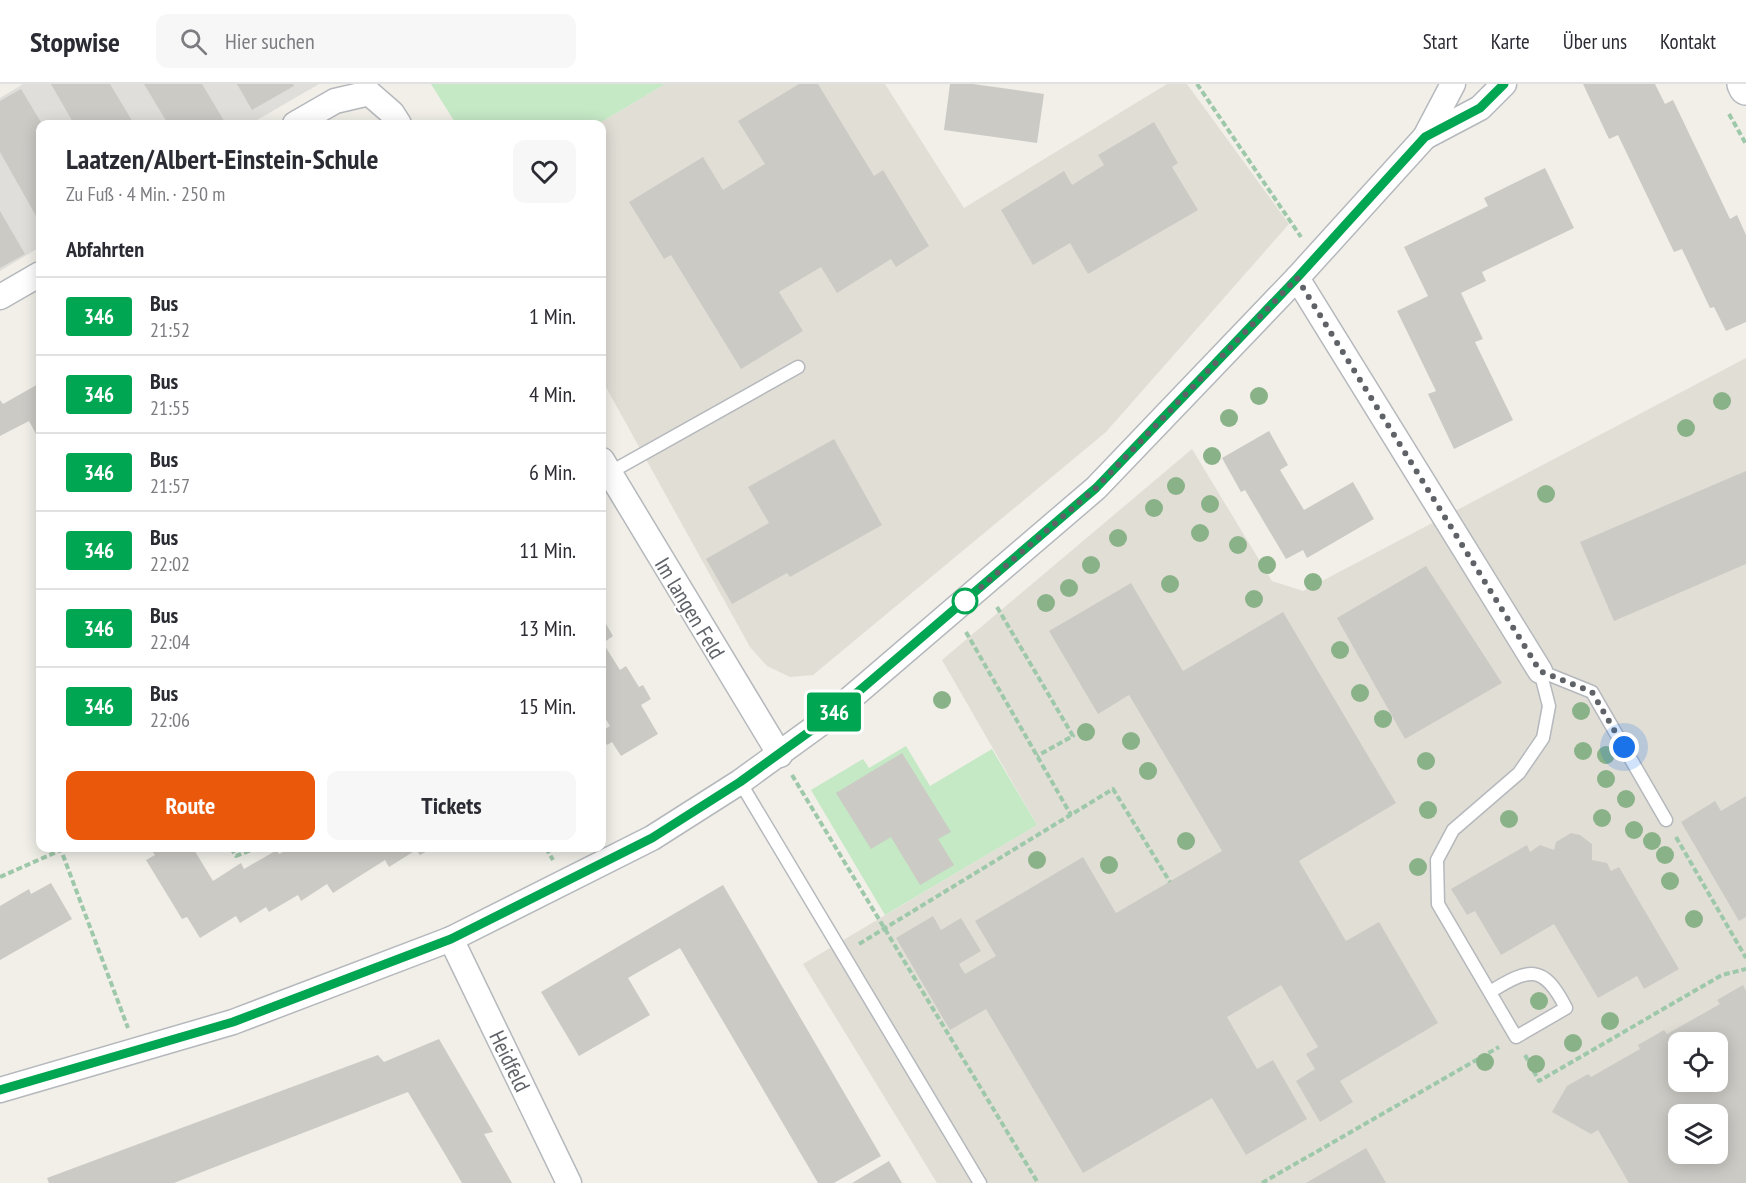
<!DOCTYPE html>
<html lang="de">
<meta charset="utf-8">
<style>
body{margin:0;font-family:"PT Sans Narrow",sans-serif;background:#f7f7f7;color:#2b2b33;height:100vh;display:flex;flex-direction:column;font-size:22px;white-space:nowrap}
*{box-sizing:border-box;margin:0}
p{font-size:20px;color:#7c7c81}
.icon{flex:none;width:33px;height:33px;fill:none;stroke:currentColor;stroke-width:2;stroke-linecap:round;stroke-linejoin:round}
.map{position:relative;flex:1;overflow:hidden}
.drawer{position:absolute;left:36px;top:36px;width:570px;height:732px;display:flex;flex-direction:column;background:#fff;border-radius:12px;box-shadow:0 3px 15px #0003}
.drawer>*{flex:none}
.badge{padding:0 12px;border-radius:4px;font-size:21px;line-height:39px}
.buttons{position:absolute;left:1668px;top:948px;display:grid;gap:12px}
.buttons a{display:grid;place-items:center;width:60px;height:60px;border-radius:12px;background:#fff;box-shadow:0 3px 15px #0003;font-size:30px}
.you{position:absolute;width:30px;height:30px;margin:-15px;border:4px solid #fff;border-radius:50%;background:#1a73e8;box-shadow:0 0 0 9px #1a73e833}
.map>.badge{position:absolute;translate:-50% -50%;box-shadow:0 0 0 3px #fff}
h2{padding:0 30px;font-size:22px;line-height:54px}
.round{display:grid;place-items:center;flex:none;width:63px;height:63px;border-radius:12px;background:#f7f7f7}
.summary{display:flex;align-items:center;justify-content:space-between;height:102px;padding:0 30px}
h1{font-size:28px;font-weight:700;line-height:45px}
.button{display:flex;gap:12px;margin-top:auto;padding:12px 30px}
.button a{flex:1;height:69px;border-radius:12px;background:#ea580c;color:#fff;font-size:24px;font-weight:700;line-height:69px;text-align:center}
.button a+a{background:#f7f7f7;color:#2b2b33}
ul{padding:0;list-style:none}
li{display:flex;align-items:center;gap:18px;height:78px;padding:0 30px;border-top:2px solid #e1e1e2}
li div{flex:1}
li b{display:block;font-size:22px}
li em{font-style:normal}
li .badge{min-width:66px;font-weight:700;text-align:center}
header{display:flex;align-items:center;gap:36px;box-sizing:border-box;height:84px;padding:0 30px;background:#fff;border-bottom:2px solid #e1e1e2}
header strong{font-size:28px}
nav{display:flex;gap:33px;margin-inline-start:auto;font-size:21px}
.search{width:420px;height:54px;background:#f7f7f7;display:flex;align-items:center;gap:15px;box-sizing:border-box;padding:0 21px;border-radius:12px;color:#7c7c81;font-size:22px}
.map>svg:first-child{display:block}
.industrial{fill:#e0deda}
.education{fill:#e1ded6;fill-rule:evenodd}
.green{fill:#c5e8c5}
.building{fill:#cccac5;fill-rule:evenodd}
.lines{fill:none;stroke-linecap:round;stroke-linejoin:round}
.service-casing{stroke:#b5b8bc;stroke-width:15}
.minor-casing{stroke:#b5b8bc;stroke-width:27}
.secondary-casing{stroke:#b6babf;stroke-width:36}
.path{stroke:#9ec8aa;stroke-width:4;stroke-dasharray:6 3;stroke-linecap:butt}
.service{stroke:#fff;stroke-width:12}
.minor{stroke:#fff;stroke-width:24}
.secondary{stroke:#fff;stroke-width:33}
.tree{fill:#8ab288}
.line-casing{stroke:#fff;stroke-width:14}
.line{stroke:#00a651;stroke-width:9}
.walk{stroke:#5f6368;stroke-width:6;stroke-dasharray:0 10.8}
.stop-dot{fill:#fff;stroke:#00a651;stroke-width:3}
.labels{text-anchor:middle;stroke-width:4.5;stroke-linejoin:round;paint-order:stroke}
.street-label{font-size:22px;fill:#5f6368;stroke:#fff}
</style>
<header>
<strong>Stopwise</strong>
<div class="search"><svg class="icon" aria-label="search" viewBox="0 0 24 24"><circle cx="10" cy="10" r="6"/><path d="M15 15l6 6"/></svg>Hier suchen</div>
<nav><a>Start</a><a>Karte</a><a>Über uns</a><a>Kontakt</a></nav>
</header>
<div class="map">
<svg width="1746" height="1099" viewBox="0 0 1746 1099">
<rect width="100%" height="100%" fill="#f1efe8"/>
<polygon class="industrial" points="23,0 319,0 250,40 40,40 40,163 0,187 0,14"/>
<g class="education">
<polygon points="665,0 885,0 964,124 1167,0 1187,0 1289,140 1106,348 813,591 790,593 767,582 750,563 602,296 602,40 598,40"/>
<path d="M1746,274V1099H937L803,880L1037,741L942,576L1192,365L1272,497L1303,507ZM1678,958H1718V998H1678ZM1678,1030H1718V1070H1678Z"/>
</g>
<g class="green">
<polygon points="431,0 665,0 598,40 456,40"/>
<polygon points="906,662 930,702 992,665 1037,741 885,831 811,706 863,675 869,684"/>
</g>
<g class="building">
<polygon points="51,0 110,0 134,40 74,40"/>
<polygon points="144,0 202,0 226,40 168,40"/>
<polygon points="237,0 293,0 294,2 252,26"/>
<polygon points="799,0 818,0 874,92 883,86 929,162 896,183 891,175 837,209 821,183 779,208 803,247 741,285 671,171 664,175 629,118 703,73 723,106 765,80 738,37"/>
<polygon points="950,0 973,0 1044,10 1037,59 944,46"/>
<polygon points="1583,0 1655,0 1665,20 1673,16 1730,135 1737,131 1746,151 1746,238 1726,247 1714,223 1710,224 1682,165 1674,168 1618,51 1609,55"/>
<polygon points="21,5 42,40 40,139 0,68 0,17"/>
<polygon points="1154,38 1178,79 1172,83 1198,126 1088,190 1070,159 1033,181 1001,126 1064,87 1072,101 1104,81 1098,71"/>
<polygon points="1545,84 1574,144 1482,188 1486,197 1461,209 1483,255 1475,258 1513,336 1454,365 1428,310 1436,307 1397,227 1428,212 1404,163 1488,122 1484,114"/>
<polygon points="0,127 25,170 0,184"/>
<polygon points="40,299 40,357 29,337 0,352 0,316 3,320"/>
<polygon points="1269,347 1288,381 1280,386 1304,426 1353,398 1374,435 1307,474 1303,466 1286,475 1245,406 1241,408 1222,374"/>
<polygon points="834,355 882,441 790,493 787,489 732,520 706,475 769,439 748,403"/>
<polygon points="1746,387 1746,480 1614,537 1580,458"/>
<polygon points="1426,482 1502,599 1405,655 1337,534"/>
<polygon points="1131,499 1183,587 1283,528 1396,719 1299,777 1346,857 1379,838 1438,939 1340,997 1353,1018 1320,1038 1296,997 1315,985 1306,970 1318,963 1281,901 1227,933 1257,985 1273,976 1307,1035 1246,1071 1212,1014 1083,1089 986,925 950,946 896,854 933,832 941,846 961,834 981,867 959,880 965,890 996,872 975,837 1083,773 1116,829 1222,767 1129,611 1098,630 1049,547"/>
<polygon points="602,533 613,552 603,559 620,586 626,582 639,603 643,601 651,615 641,621 658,650 621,672 612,658 607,661 602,651 602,647 610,642 602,629"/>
<polygon points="902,669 951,748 938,755 954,781 920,801 891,753 871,765 836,709"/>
<polygon points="1746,712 1746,833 1739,837 1681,738 1715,717 1721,727"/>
<polygon points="1571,749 1580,751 1592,760 1592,776 1607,779 1611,787 1619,783 1679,885 1644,905 1637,892 1598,914 1554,840 1501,871 1475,827 1467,831 1451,805 1527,761 1530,768 1540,761 1554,766 1556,758"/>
<polygon points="150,764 193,764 213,797 241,779 244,785 277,766 279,770 291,764 433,764 420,771 416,766 389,783 385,776 333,809 327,800 301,817 298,811 269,828 266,823 240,839 236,832 200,854 187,833 182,835 146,776 155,771"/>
<polygon points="51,799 72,835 0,876 0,822 29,805 31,810"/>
<polygon points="723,801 881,1072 834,1099 818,1099 680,864 628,894 650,931 579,972 541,908"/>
<path d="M1743,901L1746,907V1099H1629L1598,1046L1591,1050L1552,1028L1567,1002L1588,990L1591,993L1640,965L1638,961L1664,946L1667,950L1720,920L1717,916ZM1678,958H1718V998H1678ZM1678,1030H1718V1070H1678Z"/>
<polygon points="439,955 493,1048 484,1050 512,1099 462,1099 408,1008 174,1099 49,1099 47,1094 378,971 384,978"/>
<polygon points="1366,1064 1386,1099 1306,1099"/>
<polygon points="889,1077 902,1099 852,1099"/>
</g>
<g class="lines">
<g class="service-casing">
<g id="service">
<polyline points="609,389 798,283"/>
<polyline points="1540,587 1592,608 1666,736"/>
<polyline points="740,698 980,1099"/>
<path d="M1490,908C1529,884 1543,879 1566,924L1516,953L1438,820L1437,776L1453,746L1519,689L1543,654L1549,622L1540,587"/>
</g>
</g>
<g class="minor-casing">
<g id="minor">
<polyline points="295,40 335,17 369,9 392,29 399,40"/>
<polyline points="1425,53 1480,24 1504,0"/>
<polyline points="1297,194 1540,587"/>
<polyline points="0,213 40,190"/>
<polyline points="602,376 780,671"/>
<polyline points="451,855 569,1099"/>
<polyline points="0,1006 233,938 451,855 652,754 740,698 824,637 1096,404 1297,194 1425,53 1453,0"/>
</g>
</g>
<g class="secondary-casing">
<polyline id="secondary" points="1744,0 1746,4"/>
</g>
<g class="path">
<polyline points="1197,0 1301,153"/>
<polyline points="1729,30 1746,60"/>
<polyline points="997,523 1073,652 1037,672"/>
<polyline points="966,548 1071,731"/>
<polyline points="792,691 1038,1099"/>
<polyline points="1676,753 1746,874"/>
<polyline points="231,764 236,772 256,764"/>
<polyline points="546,764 553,776"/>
<polyline points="0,793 61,766 128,944"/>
<polyline points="859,860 1113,705 1170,798"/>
<polyline points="1525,971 1539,997 1722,891 1746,885"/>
<polyline points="1262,1099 1499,963"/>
</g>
<use href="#service" class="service"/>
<use href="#minor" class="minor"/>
<use href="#secondary" class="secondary"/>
</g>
<g class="tree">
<circle cx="1259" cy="312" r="9"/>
<circle cx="1722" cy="317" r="9"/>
<circle cx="1229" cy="334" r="9"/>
<circle cx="1686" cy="344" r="9"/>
<circle cx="1212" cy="372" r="9"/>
<circle cx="1176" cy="402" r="9"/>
<circle cx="1546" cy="410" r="9"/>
<circle cx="1210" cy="420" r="9"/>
<circle cx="1154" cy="424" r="9"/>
<circle cx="1200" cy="449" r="9"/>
<circle cx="1118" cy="454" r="9"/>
<circle cx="1238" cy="461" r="9"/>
<circle cx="1091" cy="481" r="9"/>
<circle cx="1267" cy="481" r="9"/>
<circle cx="1313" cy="498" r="9"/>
<circle cx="1170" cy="500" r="9"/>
<circle cx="1069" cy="504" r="9"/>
<circle cx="1254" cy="515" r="9"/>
<circle cx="1046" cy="519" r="9"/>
<circle cx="1340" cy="566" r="9"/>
<circle cx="1360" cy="609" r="9"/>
<circle cx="942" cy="616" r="9"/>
<circle cx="1581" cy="627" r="9"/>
<circle cx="1383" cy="635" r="9"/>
<circle cx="1086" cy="648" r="9"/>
<circle cx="1131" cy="657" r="9"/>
<circle cx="1583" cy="667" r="9"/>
<circle cx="1606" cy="671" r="9"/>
<circle cx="1426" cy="677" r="9"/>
<circle cx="1148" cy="687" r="9"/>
<circle cx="1606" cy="695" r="9"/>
<circle cx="1626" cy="715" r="9"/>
<circle cx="1428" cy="726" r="9"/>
<circle cx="1602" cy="734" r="9"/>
<circle cx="1509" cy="735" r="9"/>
<circle cx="1634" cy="746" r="9"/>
<circle cx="1186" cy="757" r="9"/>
<circle cx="1652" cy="757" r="9"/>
<circle cx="1665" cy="771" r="9"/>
<circle cx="1037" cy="776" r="9"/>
<circle cx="1109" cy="781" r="9"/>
<circle cx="1418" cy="783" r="9"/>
<circle cx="1670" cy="797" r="9"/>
<circle cx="1694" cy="835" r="9"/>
<circle cx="1539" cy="917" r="9"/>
<circle cx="1610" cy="937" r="9"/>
<circle cx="1573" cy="959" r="9"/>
<circle cx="1485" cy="978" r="9"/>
<circle cx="1536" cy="980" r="9"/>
</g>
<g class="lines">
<g class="line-casing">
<polyline id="line" points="0,1006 233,938 451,855 652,754 740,698 824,637 1096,404 1297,194 1425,53 1480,24 1504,0"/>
</g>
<use href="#line" class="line"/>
<polyline class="walk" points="965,517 1096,404 1297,194 1540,587 1592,608 1624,663"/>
</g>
<circle class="stop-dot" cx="965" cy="517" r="12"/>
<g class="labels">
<g class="street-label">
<text transform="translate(690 524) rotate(59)" y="8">Im langen Feld</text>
<text transform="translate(510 977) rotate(64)" y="8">Heidfeld</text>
</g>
</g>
</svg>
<div class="buttons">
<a><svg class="icon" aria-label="locate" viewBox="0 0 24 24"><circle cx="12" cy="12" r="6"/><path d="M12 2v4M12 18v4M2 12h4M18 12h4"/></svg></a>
<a><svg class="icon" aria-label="layers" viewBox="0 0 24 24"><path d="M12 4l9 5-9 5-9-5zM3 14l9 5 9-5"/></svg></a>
</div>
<div class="you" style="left:1624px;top:663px"></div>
<b class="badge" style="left:834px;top:628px;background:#00a651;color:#fff">346</b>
<section class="drawer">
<div class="summary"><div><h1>Laatzen/Albert-Einstein-Schule</h1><p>Zu Fuß · 4 Min. · 250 m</p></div><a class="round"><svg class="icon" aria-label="heart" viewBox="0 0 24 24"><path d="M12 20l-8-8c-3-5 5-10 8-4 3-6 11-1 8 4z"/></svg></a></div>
<h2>Abfahrten</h2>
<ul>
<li><span class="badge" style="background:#00a651;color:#fff">346</span><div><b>Bus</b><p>21:52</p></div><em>1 Min.</em></li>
<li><span class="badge" style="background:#00a651;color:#fff">346</span><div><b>Bus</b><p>21:55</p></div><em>4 Min.</em></li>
<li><span class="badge" style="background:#00a651;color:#fff">346</span><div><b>Bus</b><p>21:57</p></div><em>6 Min.</em></li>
<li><span class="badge" style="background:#00a651;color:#fff">346</span><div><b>Bus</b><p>22:02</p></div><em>11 Min.</em></li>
<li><span class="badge" style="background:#00a651;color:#fff">346</span><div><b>Bus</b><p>22:04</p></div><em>13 Min.</em></li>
<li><span class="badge" style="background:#00a651;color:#fff">346</span><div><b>Bus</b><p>22:06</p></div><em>15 Min.</em></li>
</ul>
<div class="button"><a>Route</a><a>Tickets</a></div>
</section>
</div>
